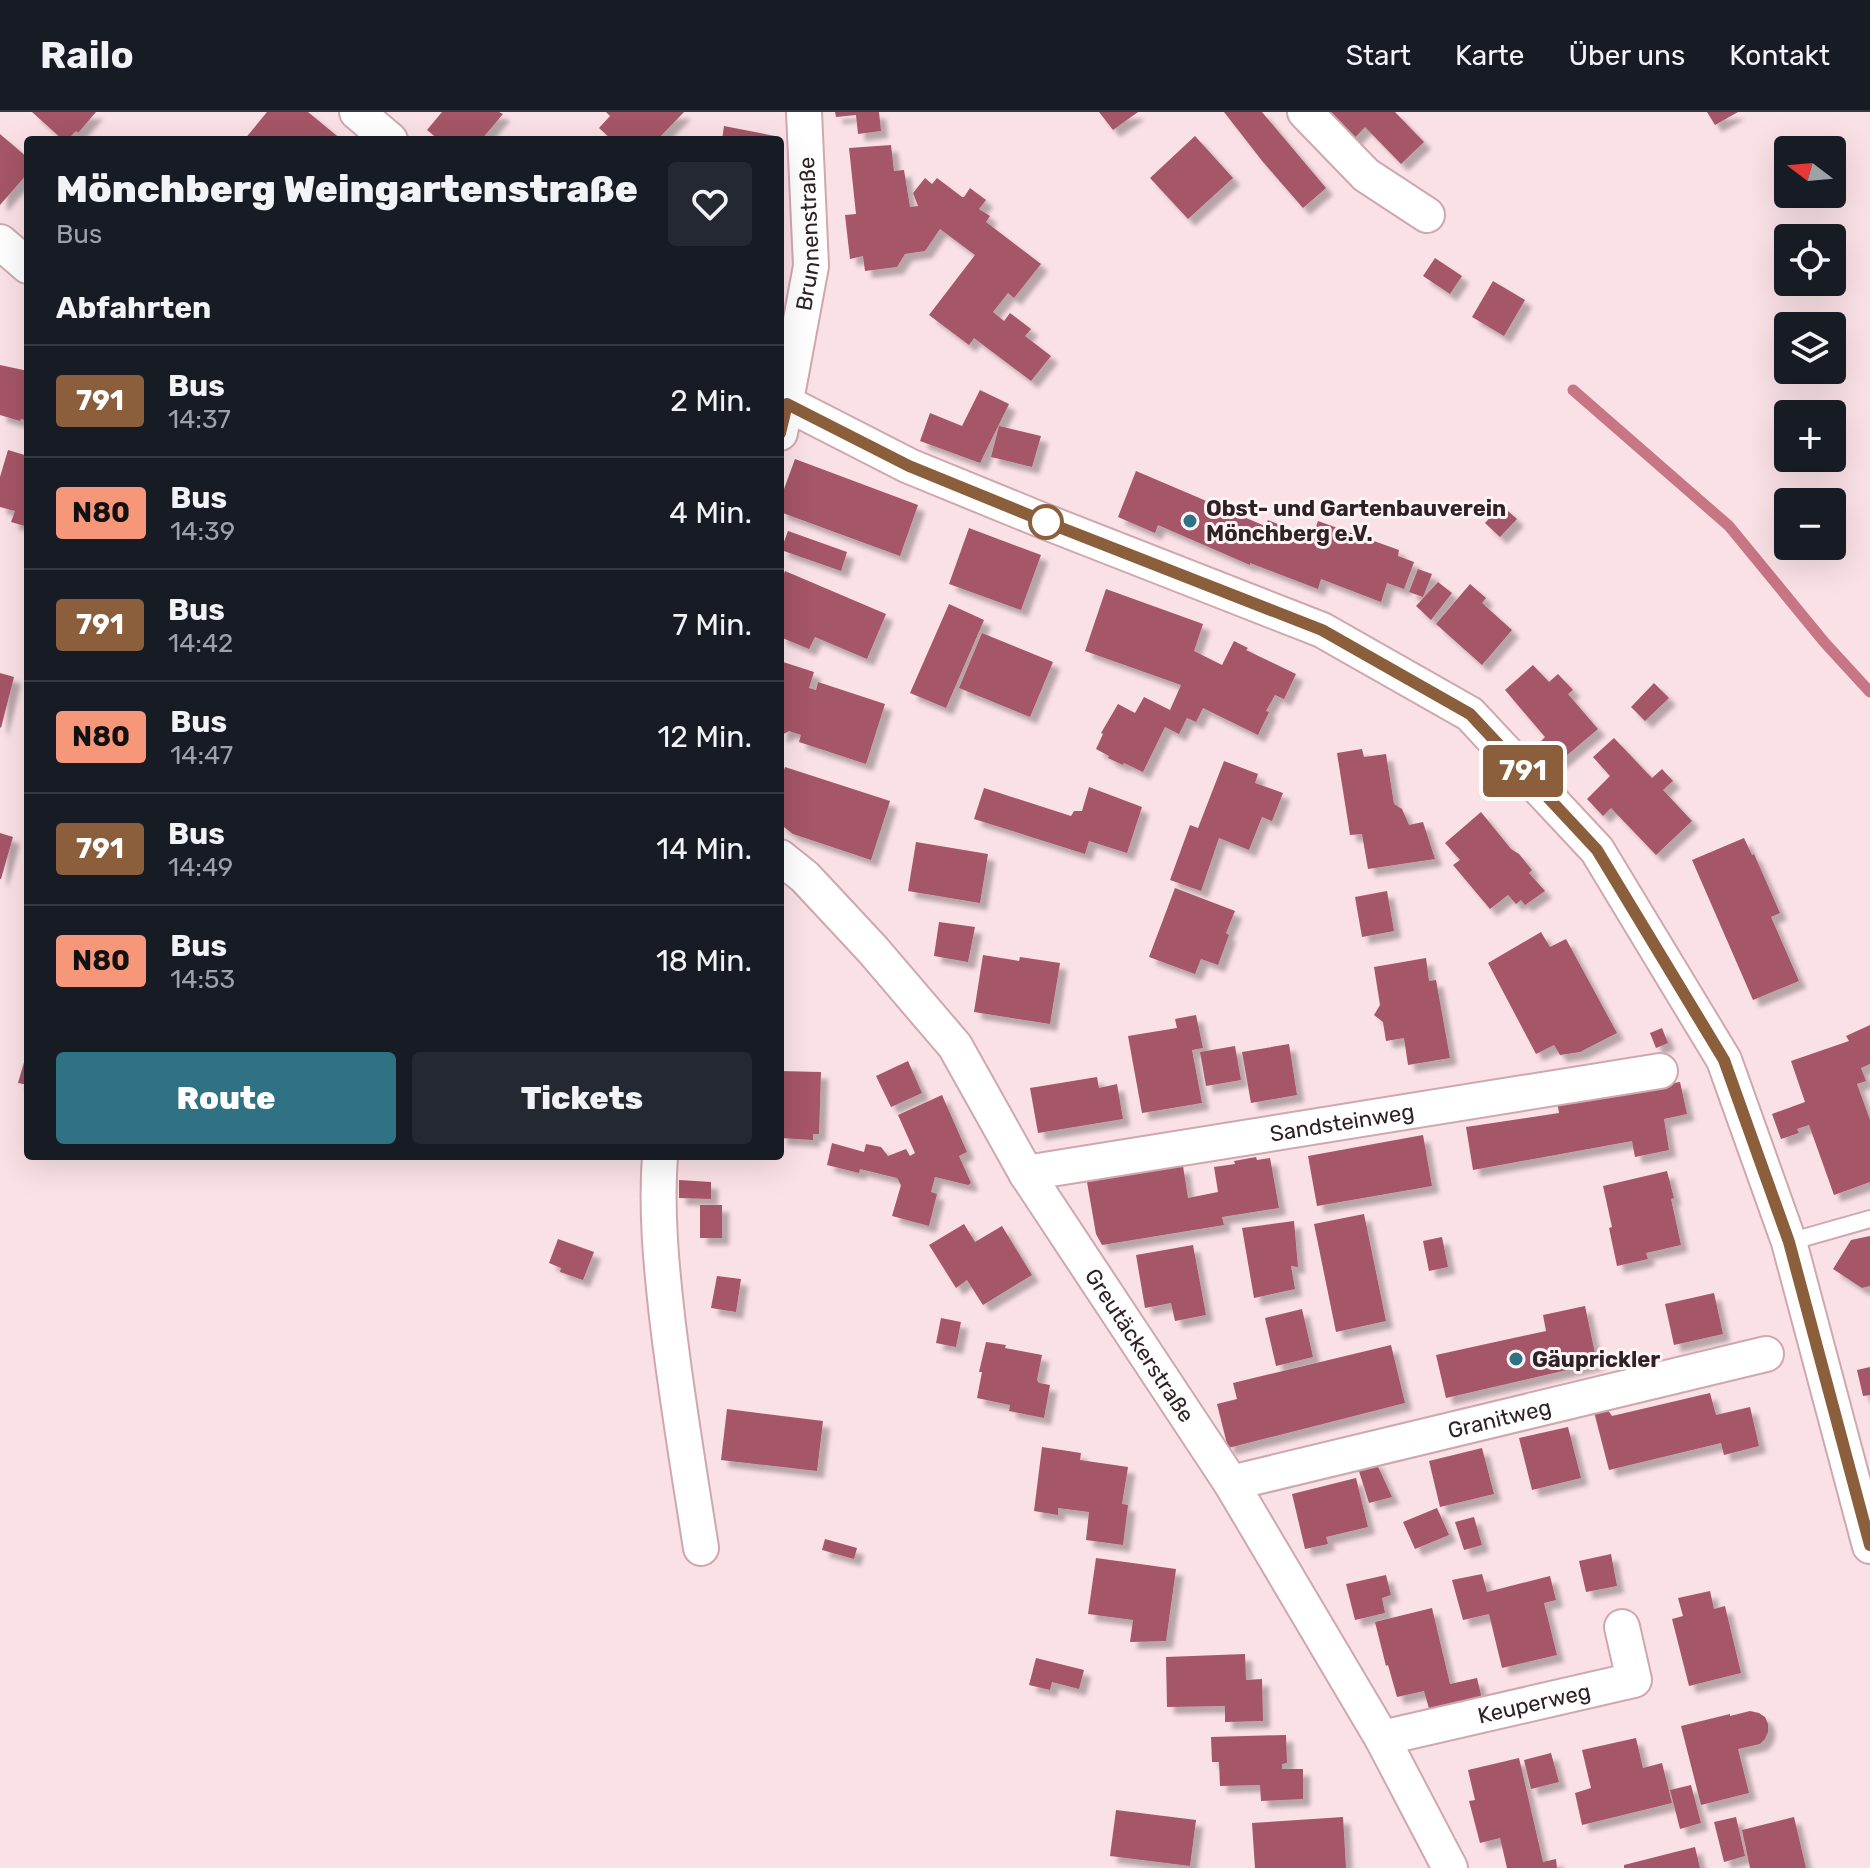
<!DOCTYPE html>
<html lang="de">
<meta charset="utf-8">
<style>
body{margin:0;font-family:Rubik,sans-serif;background:#242831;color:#f1f3f6;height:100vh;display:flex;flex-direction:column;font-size:30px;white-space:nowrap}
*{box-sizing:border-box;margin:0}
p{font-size:26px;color:#9ea1a6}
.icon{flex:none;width:44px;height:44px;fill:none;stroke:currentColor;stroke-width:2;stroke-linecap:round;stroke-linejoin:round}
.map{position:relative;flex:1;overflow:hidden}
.side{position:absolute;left:24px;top:24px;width:760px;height:1024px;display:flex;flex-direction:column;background:#171b24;border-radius:8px;box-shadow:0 8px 32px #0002}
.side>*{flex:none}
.badge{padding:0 16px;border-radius:6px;font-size:28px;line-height:52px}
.needle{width:52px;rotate:286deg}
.buttons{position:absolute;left:1774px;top:24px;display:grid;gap:16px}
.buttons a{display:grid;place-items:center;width:72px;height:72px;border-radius:8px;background:#171b24;box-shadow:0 8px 32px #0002;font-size:40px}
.map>.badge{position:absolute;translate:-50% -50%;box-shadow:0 0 0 4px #fff}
h2{padding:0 32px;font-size:30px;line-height:72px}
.round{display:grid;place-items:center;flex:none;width:84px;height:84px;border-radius:8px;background:#242831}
.headline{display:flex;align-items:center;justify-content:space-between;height:136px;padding:0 32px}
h1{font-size:38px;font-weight:800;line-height:60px}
.primary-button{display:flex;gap:16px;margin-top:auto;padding:16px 32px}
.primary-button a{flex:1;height:92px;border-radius:8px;background:#2f7283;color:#fff;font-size:32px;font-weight:800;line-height:92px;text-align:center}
.primary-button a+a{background:#242831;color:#f1f3f6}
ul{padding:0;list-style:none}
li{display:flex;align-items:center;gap:24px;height:112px;padding:0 32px;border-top:2px solid #363941}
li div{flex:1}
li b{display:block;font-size:30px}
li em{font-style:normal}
li .badge{min-width:88px;font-weight:700;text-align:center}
header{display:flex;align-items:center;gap:48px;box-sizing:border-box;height:112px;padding:0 40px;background:#171b24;border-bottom:2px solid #363941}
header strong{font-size:38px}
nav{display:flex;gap:44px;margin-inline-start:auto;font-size:28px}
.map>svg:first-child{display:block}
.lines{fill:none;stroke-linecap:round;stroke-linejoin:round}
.stream{stroke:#c87586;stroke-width:11}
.building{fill:#a55668;filter:url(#shadow)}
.lane-casing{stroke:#cfa8ae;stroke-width:20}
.street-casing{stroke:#cfa8ae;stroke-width:38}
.lane{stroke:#fff;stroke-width:16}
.street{stroke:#fff;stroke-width:34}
.line-casing{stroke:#fff;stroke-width:18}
.line{stroke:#8b5e3c;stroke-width:12}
.poi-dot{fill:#2f7283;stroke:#fcf3f5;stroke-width:3}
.stop-dot{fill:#fff;stroke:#8b5e3c;stroke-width:4}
.labels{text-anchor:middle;stroke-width:6;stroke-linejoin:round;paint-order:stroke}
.street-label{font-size:22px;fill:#302124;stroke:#fcf3f5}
.poi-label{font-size:22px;font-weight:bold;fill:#302124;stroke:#fcf3f5;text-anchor:start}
</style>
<header>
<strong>Railo</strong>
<nav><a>Start</a><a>Karte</a><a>Über uns</a><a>Kontakt</a></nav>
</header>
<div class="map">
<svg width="1870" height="1756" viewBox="0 0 1870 1756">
<defs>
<filter id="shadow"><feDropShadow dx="7" dy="7" stdDeviation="2" flood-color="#0004"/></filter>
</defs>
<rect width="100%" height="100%" fill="#fae1e5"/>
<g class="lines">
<polyline class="stream" points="1573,278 1729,414 1825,531 1870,580"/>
</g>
<g class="building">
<polygon points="32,0 96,0 78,21 76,19 67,28 63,28"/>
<polygon points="267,0 308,0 342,28 244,28"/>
<polygon points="442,0 499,0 503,2 481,28 439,28 427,18"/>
<polygon points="606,0 684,0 657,28 612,28 599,16 610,4"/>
<polygon points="835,0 879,0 881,19 858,22 856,3 836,5"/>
<polygon points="1099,0 1138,0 1113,18"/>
<polygon points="1224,0 1262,0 1326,76 1303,96 1263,50"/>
<polygon points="1320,0 1395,0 1424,30 1401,52 1365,15 1350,31"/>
<polygon points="1707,0 1738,0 1715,13"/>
<polygon points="724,14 775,24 775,28 722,28"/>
<polygon points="0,22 28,46 28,61 0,93"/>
<polygon points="1195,24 1233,66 1188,107 1150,66"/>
<polygon points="891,33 894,59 904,58 910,95 918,94 913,81 925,66 932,72 937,66 962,85 964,85 970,76 986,88 979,97 990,104 986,110 1041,152 1014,186 1008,181 993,200 1004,209 1010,201 1031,217 1025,224 1051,244 1031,269 974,226 969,233 929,203 975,143 940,117 925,139 905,142 897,155 865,159 863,144 850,147 845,103 856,102 849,36"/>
<polygon points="1435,146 1462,164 1450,182 1423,164"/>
<polygon points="1493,169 1525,188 1504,224 1472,205"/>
<polygon points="0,253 28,259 28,309 21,307 20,309 0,303"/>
<polygon points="980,278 1009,292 980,351 920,329 930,301 962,314"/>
<polygon points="999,314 1041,324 1032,355 991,345"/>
<polygon points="8,338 28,344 28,415 11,410 15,399 0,395 0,365"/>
<polygon points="795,347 918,393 900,444 780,400 780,388"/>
<polygon points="1136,359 1265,414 1268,408 1312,426 1318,409 1399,438 1398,444 1414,450 1404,477 1387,471 1381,490 1321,467 1318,477 1250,451 1250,453 1158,413 1155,421 1118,405"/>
<polygon points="1501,393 1517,407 1500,425 1485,411"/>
<polygon points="969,416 1041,443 1021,498 949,472"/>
<polygon points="788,419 847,440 841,459 781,438"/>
<polygon points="1418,457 1432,462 1423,485 1409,480"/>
<polygon points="785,459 886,502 867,547 815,525 809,537 780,525 780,472"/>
<polygon points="1438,470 1452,481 1431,508 1416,494"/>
<polygon points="1470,472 1486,486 1482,491 1512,518 1482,553 1436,512"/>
<polygon points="1106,477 1203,512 1194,539 1222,553 1234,529 1248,536 1246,538 1296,562 1284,587 1275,583 1266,599 1269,600 1258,623 1203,596 1196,610 1187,606 1179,622 1165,615 1143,660 1124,651 1123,653 1108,646 1109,644 1096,637 1103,622 1101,621 1118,592 1135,601 1144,585 1170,598 1181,573 1085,539"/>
<polygon points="949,492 984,508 946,596 910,581"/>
<polygon points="982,521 1053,550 1030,605 959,576"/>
<polygon points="780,549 814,560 809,576 816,578 818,570 885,592 866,652 799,630 801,623 789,619 780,624"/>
<polygon points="1533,553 1549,570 1558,562 1573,578 1568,582 1598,617 1559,650 1541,629 1545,625 1505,578"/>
<polygon points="0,561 14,565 1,616 0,615"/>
<polygon points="1654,571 1669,586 1645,609 1631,595"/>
<polygon points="1614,626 1652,666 1662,657 1673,669 1663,678 1692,709 1656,743 1611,696 1603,704 1587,687 1610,664 1593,645"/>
<polygon points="1362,637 1364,645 1386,642 1394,692 1402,697 1409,713 1423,710 1435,747 1368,757 1362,722 1350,723 1337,641"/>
<polygon points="1224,649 1258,662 1255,671 1283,681 1272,709 1262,705 1249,738 1219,726 1201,779 1170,768 1190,713 1198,716"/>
<polygon points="785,655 890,689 871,748 793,722 780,712 780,671"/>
<polygon points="1089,675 1142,695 1127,741 1089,729 1085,742 974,707 984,676 1071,704 1074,699 1082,699"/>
<polygon points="1481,700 1511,737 1519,742 1532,758 1529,761 1545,779 1525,793 1521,788 1516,792 1508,783 1490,797 1453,753 1460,748 1445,731"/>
<polygon points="0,721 13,725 1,767 0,767"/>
<polygon points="1744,726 1752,743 1754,742 1780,801 1771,805 1799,869 1753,888 1692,748"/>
<polygon points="916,730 988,742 980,791 908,779"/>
<polygon points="1175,776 1235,799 1226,821 1229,823 1218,853 1201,847 1195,862 1149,845"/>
<polygon points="1387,779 1394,819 1362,825 1355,785"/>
<polygon points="939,810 975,815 968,850 934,844"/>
<polygon points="1541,820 1550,835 1566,827 1617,921 1580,940 1560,943 1554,933 1536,942 1488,851"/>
<polygon points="983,843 1019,849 1020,845 1060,851 1050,912 974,900"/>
<polygon points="1426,846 1429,869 1436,868 1450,946 1408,953 1404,926 1386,929 1383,910 1374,903 1380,893 1374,855"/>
<polygon points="1196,903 1203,936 1192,938 1202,991 1142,1001 1128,924 1177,916 1175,907"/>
<polygon points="1870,913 1870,952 1861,956 1866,969 1857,972 1870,1008 1870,1070 1834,1083 1809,1013 1797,1017 1799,1021 1781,1027 1772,1002 1805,990 1791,949 1849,929 1846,924"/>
<polygon points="1662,916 1668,931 1656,936 1650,921"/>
<polygon points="1289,932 1297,983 1251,991 1242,940"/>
<polygon points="1235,934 1241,968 1206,974 1200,940"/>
<polygon points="27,940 28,940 28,973 18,971"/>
<polygon points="908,949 922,981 891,995 876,964"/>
<polygon points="780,959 821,960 819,1022 813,1022 813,1028 780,1026"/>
<polygon points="1097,965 1099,976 1117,972 1123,1007 1038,1021 1030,976"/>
<polygon points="1680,970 1687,1002 1664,1007 1669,1038 1635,1045 1632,1029 1473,1058 1466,1015 1559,1001 1557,989"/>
<polygon points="942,983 967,1040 959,1044 971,1071 968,1073 935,1065 931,1080 937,1082 929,1114 892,1104 901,1073 897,1066 860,1057 859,1061 827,1053 832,1031 864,1040 866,1032 881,1035 888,1044 906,1037 910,1044 915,1041 898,1003"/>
<polygon points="1423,1023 1432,1074 1317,1094 1308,1044"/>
<polygon points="1256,1045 1257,1048 1270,1046 1279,1096 1222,1105 1224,1113 1102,1133 1096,1122 1087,1070 1183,1054 1188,1086 1218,1080 1214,1055 1235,1052 1234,1049"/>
<polygon points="1667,1059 1674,1086 1671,1087 1681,1133 1646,1141 1648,1147 1617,1154 1609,1116 1612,1115 1603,1074"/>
<polygon points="679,1068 711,1070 711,1087 679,1086"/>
<rect x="700" y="1093" width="22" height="33"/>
<polygon points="1364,1102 1386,1209 1336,1220 1314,1112"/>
<polygon points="1294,1109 1298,1155 1291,1154 1295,1177 1254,1186 1242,1116"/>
<polygon points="964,1112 975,1130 1002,1114 1032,1163 983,1193 967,1168 956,1176 929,1133"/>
<polygon points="1870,1124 1870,1174 1862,1176 1833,1157 1851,1128"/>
<polygon points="1442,1125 1448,1155 1429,1159 1423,1129"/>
<polygon points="558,1127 594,1140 583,1168 560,1160 561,1156 549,1151"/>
<polygon points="1193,1133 1206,1203 1175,1209 1171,1191 1145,1196 1136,1143"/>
<polygon points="717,1164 741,1167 736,1200 711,1196"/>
<polygon points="1714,1181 1723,1222 1674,1233 1665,1192"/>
<polygon points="1585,1194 1597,1251 1446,1286 1436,1243 1546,1219 1543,1203"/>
<polygon points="1302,1197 1313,1245 1276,1254 1265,1206"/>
<polygon points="941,1206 961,1210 956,1235 936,1231"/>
<polygon points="986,1230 1006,1233 1005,1236 1042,1243 1037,1268 1039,1271 1050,1273 1044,1306 1009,1299 1010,1293 977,1286 982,1260 979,1260"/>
<polygon points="1391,1233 1405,1291 1228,1336 1217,1292 1237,1287 1233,1271"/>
<polygon points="1870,1255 1870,1283 1863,1284 1857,1258"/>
<polygon points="1710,1281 1716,1303 1750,1295 1759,1334 1724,1343 1721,1331 1609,1358 1594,1300 1607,1297 1612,1304"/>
<polygon points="727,1297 823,1309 817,1359 721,1348"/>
<polygon points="1568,1315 1581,1366 1532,1378 1519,1326"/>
<polygon points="1042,1335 1081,1341 1080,1348 1128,1355 1122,1392 1128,1393 1123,1433 1086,1428 1089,1400 1058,1396 1058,1403 1034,1399"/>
<polygon points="1482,1336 1494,1382 1440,1395 1429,1349"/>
<polygon points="1375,1348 1392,1385 1369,1391 1358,1356"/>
<polygon points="1356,1366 1368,1415 1326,1425 1328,1432 1305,1437 1292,1382"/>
<polygon points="1437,1396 1449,1423 1415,1437 1403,1410"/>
<polygon points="1474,1405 1482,1433 1464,1438 1455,1410"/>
<polygon points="825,1427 857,1436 854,1447 822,1438"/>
<polygon points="1611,1442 1617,1474 1586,1480 1579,1449"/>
<polygon points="1096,1446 1176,1457 1166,1529 1130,1530 1133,1508 1088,1502"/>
<polygon points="1482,1462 1487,1480 1550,1464 1556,1488 1544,1491 1557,1543 1502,1556 1489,1502 1463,1508 1452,1468"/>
<polygon points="1386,1463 1391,1483 1382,1486 1385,1501 1355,1508 1346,1472"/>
<polygon points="1710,1479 1714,1497 1725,1494 1741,1561 1689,1574 1672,1507 1683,1504 1678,1486"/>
<polygon points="1432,1496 1450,1572 1477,1566 1482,1587 1430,1600 1424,1579 1397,1585 1388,1553 1386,1554 1375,1510"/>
<polygon points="1245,1542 1246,1568 1262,1567 1263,1609 1225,1610 1225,1594 1167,1595 1166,1545"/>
<polygon points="1036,1546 1084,1558 1079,1577 1052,1570 1050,1578 1029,1573"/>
<polygon points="1750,1599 1759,1601 1765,1605 1768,1612 1768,1620 1765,1627 1760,1632 1738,1637 1749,1681 1701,1693 1681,1614 1730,1602 1730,1604"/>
<polygon points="1286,1623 1287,1651 1282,1652 1282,1657 1303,1657 1303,1687 1261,1689 1260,1673 1220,1674 1219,1650 1212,1650 1211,1625"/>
<polygon points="1636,1626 1643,1656 1662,1651 1672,1691 1582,1713 1575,1681 1591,1676 1582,1638"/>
<polygon points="1551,1641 1559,1670 1531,1677 1524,1648"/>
<polygon points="1519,1646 1543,1750 1556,1747 1557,1756 1507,1756 1500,1726 1480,1731 1469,1689 1475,1688 1468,1658"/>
<polygon points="1691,1673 1701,1711 1680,1717 1670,1678"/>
<polygon points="1116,1698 1196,1708 1190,1754 1110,1744"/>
<polygon points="1343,1705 1346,1756 1255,1756 1252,1711"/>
<polygon points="1736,1705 1745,1744 1724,1750 1714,1710"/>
<polygon points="1794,1705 1806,1756 1750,1756 1742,1718"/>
<polygon points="1695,1735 1700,1756 1624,1756 1624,1753"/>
</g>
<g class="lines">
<g class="lane-casing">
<polyline id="lane" points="1789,1130 1870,1107"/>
</g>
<g class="street-casing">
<g id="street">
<polyline points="357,0 390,28"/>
<polyline points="1305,0 1366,63 1427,103"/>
<polyline points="0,130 28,154"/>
<polyline points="780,288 909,354 1046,410 1322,518 1470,602 1597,738 1724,948 1789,1130 1870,1434"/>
<path id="s1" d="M780,321L811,154L804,0"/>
<path id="s2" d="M780,745L805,765L873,838L955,934L1026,1061L1231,1371L1382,1626L1450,1756"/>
<path d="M660,1044C656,1097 661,1151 667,1204C676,1282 689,1359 701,1436"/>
<path id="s3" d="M1026,1061L1660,959"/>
<path id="s4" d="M1231,1371L1766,1242"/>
<path id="s5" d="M1382,1626L1634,1568L1622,1515"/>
</g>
</g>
<use href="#lane" class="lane"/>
<use href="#street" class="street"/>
</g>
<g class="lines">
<g class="line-casing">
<polyline id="line" points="780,321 787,292 909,354 1046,410 1322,518 1470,602 1597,738 1724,948 1789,1130 1870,1433"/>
</g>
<use href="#line" class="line"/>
</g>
<g class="poi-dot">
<circle cx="1190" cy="409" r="8"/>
<circle cx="1516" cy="1247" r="8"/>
</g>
<circle class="stop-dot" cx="1046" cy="410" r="16"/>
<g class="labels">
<g class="street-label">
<text dy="8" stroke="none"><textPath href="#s1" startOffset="202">Brunnenstraße</textPath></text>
<text dy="8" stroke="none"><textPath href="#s3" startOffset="320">Sandsteinweg</textPath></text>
<text dy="8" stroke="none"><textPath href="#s2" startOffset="610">Greutäckerstraße</textPath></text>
<text dy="8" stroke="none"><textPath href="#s4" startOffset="276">Granitweg</textPath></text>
<text dy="8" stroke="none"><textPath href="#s5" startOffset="156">Keuperweg</textPath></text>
</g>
<g class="poi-label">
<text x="1206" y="404">Obst- und Gartenbauverein<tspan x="1206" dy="25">Mönchberg e.V.</tspan></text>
<text x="1532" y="1255">Gäuprickler</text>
</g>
</g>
</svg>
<div class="buttons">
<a><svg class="needle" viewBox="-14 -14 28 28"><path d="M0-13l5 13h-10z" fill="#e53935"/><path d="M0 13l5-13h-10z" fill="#9ea1a6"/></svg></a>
<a><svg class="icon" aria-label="locate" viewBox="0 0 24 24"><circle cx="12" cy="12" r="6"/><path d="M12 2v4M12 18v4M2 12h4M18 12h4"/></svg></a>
<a><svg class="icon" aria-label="layers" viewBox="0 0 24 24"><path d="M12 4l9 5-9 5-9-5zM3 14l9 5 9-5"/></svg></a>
<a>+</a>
<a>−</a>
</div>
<b class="badge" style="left:1523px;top:659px;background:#8b5e3c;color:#fff">791</b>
<section class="side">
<div class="headline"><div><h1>Mönchberg Weingartenstraße</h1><p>Bus</p></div><a class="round"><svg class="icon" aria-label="heart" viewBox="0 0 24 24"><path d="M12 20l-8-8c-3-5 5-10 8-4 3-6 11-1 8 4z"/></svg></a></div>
<h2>Abfahrten</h2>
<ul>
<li><span class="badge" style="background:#8b5e3c;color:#fff">791</span><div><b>Bus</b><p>14:37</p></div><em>2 Min.</em></li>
<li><span class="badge" style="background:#f6977a;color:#111">N80</span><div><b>Bus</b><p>14:39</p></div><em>4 Min.</em></li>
<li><span class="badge" style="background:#8b5e3c;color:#fff">791</span><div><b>Bus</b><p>14:42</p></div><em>7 Min.</em></li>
<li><span class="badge" style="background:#f6977a;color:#111">N80</span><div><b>Bus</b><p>14:47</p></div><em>12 Min.</em></li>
<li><span class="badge" style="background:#8b5e3c;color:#fff">791</span><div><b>Bus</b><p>14:49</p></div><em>14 Min.</em></li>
<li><span class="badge" style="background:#f6977a;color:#111">N80</span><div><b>Bus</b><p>14:53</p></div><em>18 Min.</em></li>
</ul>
<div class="primary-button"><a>Route</a><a>Tickets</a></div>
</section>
</div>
